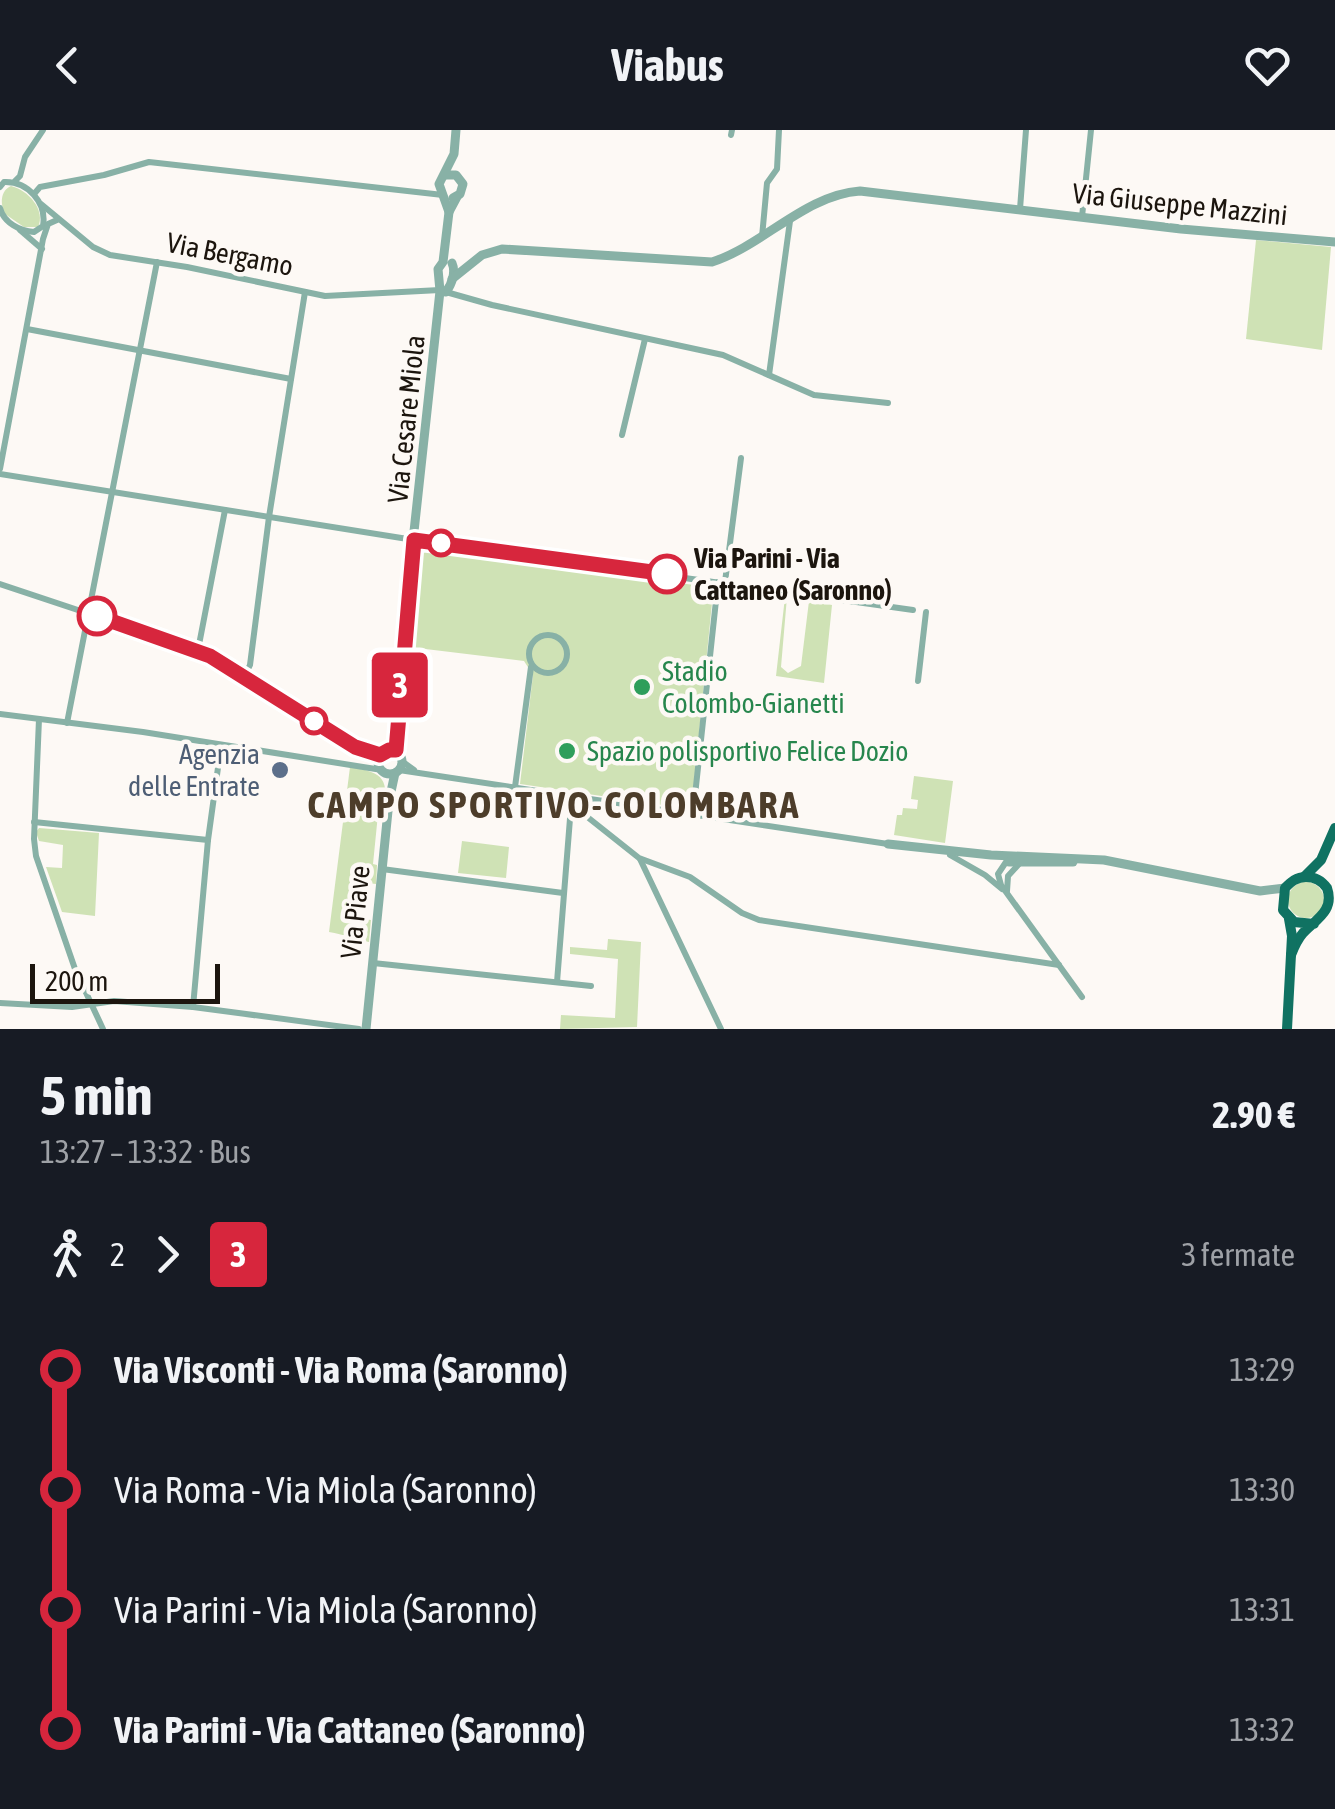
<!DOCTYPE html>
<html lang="it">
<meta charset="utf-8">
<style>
body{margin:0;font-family:"Asap Condensed",sans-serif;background:#20242c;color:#f1f3f6;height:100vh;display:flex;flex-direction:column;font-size:38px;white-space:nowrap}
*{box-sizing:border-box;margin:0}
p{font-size:32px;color:#9ea1a6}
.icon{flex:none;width:55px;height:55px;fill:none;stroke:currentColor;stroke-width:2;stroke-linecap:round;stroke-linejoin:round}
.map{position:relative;height:899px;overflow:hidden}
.drawer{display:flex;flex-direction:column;background:#171b24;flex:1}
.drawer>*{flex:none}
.badge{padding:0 20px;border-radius:8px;font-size:35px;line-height:65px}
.scale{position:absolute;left:30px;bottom:25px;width:190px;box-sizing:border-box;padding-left:10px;border:5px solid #1c150e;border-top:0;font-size:28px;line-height:35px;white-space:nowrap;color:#1c150e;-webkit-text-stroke:8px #fdf9f5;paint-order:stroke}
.map>.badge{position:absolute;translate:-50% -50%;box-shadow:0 0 0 5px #fff}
.legs{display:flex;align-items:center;gap:15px;height:110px;padding:0 40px;font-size:32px}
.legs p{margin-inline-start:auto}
.summary{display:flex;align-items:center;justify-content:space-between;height:170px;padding:0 40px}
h1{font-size:55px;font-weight:700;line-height:75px}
ul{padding:0 40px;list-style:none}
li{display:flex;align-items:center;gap:35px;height:120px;font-size:38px}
li i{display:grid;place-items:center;width:15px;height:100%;margin:0 12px;background:currentColor}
li i::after{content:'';width:25px;height:25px;margin:-12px;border:8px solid;border-radius:50%;background:#171b24}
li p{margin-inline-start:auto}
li:first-child i{background:linear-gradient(#0000 50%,currentColor 0)}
li:last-child i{background:linear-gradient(currentColor 50%,#0000 0)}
header{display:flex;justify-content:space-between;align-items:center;height:130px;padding:0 40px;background:#171b24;font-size:45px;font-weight:700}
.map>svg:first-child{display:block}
.green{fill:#cfe2b5}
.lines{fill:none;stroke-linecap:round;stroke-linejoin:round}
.minor{stroke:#88b1a6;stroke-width:6}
.tertiary{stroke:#88b1a6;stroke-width:9}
.primary{stroke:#107262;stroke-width:10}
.line-1-casing{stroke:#fff;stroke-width:22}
.line-1{stroke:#d7263d;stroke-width:15}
.stop-1-dot{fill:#fff;stroke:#d7263d;stroke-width:5}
.leisure-dot{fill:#2e9e5b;stroke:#fdf9f5;stroke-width:4}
.service-dot{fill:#5c6f8a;stroke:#fdf9f5;stroke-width:4}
.labels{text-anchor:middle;stroke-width:9;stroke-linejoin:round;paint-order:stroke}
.street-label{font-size:28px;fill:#1c150e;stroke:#fdf9f5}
.stop-label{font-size:28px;font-weight:bold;fill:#1c150e;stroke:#fdf9f5;text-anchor:start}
.leisure-label{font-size:28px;fill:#27864d;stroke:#fdf9f5;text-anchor:start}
.service-label{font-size:28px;fill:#4e5e75;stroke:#fdf9f5;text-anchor:end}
.district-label{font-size:38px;font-weight:bold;letter-spacing:2.5px;fill:#4d3d2a;stroke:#fdf9f5}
</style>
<header><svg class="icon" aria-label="back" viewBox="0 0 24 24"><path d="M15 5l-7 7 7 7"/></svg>Viabus<svg class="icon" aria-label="heart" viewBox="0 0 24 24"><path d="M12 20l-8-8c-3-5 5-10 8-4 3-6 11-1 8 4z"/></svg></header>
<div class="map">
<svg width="1335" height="899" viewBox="0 0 1335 899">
<rect width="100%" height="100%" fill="#fdf9f5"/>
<g class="green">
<path d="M11,56C28,60 46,80 38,97H24L5,84C0,74 0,61 11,56Z"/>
<polygon points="1256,110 1331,117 1322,220 1246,209"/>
<polygon points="418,418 709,457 713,463 692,673 683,678 520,654 533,545 524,531 409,517"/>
<polygon points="785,467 787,467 781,537 788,543 801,536 809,471 832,475 824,553 776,546"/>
<path d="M350,637C386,643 388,649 384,684H378L373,734L377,735L376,754L358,752L354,788L371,790L369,812C355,810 344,804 329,802Z"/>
<polygon points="914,646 953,651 945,713 894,705 897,685 902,685 903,678 917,679 918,670 911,669"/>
<polygon points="39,698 99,703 95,786 62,782 46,737 62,738 63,715 39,711 36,702"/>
<polygon points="462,711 509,717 506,748 458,743"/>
<circle cx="1306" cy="770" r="18"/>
<polygon points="608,809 641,812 637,897 560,899 561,885 615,888 618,829 570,824 570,817 607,820"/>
</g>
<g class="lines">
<g class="minor">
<polyline points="731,5 732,0"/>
<polyline points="15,51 20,46 25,27 43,0"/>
<path d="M0,57L4,52C28,51 47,73 43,96L34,102C20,101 4,93 0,78"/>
<polyline points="34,64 40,57 104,45 149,32 443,65"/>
<polyline points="41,74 93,117 110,125 187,137 325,166 440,160"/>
<polyline points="1020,79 1026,0"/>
<polyline points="1082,87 1091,0"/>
<polyline points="20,100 42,119"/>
<polyline points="762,107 767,53 777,39 779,0"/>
<polyline points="446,162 492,175 723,225 814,265 888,273"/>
<polyline points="27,199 291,249"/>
<polyline points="769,245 790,91"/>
<polyline points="622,305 645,209"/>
<polyline points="0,339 43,109 48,94 57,90"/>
<polyline points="0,344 414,410 913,480"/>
<polyline points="725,452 741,328"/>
<polyline points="0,454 198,520 355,617 380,625"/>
<circle cx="548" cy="524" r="19"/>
<polyline points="198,520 225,380"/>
<polyline points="244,547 250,535 269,387 305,162"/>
<polyline points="918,551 926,482"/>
<polyline points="0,584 143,602 382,640"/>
<polyline points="39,589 34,709 36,726 75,839 103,899"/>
<polyline points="67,593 157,132"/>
<polyline points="403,632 414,640"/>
<polyline points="399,640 888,714"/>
<polyline points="515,657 531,537"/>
<polyline points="572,666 571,674 639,728 690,747 742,783 759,790 1059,835"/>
<polyline points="693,684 718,452"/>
<polyline points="34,692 208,710"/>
<polyline points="950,725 985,745 1002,759"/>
<polyline points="640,729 721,899"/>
<polyline points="1008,729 998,744 1001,755 1082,867"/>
<polyline points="382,739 563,763"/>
<polyline points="1007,761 1008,746 1019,734"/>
<polyline points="373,833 591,856"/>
<polyline points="557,852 571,676"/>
<polyline points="0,873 72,877 114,871 193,877 359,899"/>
<polyline points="193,877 208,710 221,616"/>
</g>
<g class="tertiary">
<polyline points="446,45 456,45 463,54 460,64 453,68"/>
<polyline points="449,82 439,54 454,24 456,0"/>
<path d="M452,133C456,142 452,154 446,162L440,161L438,139L443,132L449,82L457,67"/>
<path d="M452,149L482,125L502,119L712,132C764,115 805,65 860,61L1181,99L1335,112"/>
<circle cx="390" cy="632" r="12"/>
<polyline points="395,621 412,420 440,161"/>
<polyline points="888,714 991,725 1104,730 1260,761 1285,758"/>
<polyline points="1009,732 1073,732"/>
<polyline points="366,899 389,671 395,643"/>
</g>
<g class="primary">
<polyline points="1305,746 1321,730 1335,698"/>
<path d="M1291,825C1294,817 1297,810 1303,803C1315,790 1335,781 1327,758C1322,751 1314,747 1306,747C1296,747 1291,752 1285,758L1283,780L1294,792L1314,794"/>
<polyline points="1287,899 1292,806 1289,789"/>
</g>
</g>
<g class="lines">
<g class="line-1-casing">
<polyline id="line-1" points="97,486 210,526 355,617 380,625 389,620 396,620 414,410 667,444"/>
</g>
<use href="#line-1" class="line-1"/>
</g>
<g class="stop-1-dot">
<circle cx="441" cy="413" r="12"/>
<circle cx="667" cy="444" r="18"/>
<circle cx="97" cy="486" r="18"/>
<circle cx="314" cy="591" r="12"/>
</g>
<g class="leisure-dot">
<circle cx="642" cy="557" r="10"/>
<circle cx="567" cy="621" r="10"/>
</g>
<circle class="service-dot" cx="280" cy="640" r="10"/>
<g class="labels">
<g class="street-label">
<text transform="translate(1180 74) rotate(6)" y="10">Via Giuseppe Mazzini</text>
<text transform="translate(230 124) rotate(11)" y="10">Via Bergamo</text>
<text transform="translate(406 289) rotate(-84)" y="10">Via Cesare Miola</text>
<text transform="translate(355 782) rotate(-84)" y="10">Via Piave</text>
</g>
<g class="stop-label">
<text x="694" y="438">Via Parini - Via<tspan x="694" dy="32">Cattaneo (Saronno)</tspan></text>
</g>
<g class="leisure-label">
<text x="662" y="551">Stadio<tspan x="662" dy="32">Colombo-Gianetti</tspan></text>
<text x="587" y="631">Spazio polisportivo Felice Dozio</text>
</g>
<g class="service-label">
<text x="260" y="634">Agenzia<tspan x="260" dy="32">delle Entrate</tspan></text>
</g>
<g class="district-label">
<text x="554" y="688">CAMPO SPORTIVO-COLOMBARA</text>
</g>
</g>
</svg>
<div class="scale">200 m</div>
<b class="badge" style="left:400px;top:555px;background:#d7263d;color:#fff">3</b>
</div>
<section class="drawer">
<div class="summary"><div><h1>5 min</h1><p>13:27 – 13:32 · Bus</p></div><b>2.90 €</b></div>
<div class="legs"><svg class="icon" aria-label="walk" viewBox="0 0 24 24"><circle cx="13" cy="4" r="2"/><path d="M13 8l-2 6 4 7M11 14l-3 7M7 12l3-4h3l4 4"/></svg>2<svg class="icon" aria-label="forward" viewBox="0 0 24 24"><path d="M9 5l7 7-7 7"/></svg><b class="badge" style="background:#d7263d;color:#fff">3</b><p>3 fermate</p></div>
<ul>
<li><i style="color:#d7263d"></i><b>Via Visconti - Via Roma (Saronno)</b><p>13:29</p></li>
<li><i style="color:#d7263d"></i><span>Via Roma - Via Miola (Saronno)</span><p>13:30</p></li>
<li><i style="color:#d7263d"></i><span>Via Parini - Via Miola (Saronno)</span><p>13:31</p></li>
<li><i style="color:#d7263d"></i><b>Via Parini - Via Cattaneo (Saronno)</b><p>13:32</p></li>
</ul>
</section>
